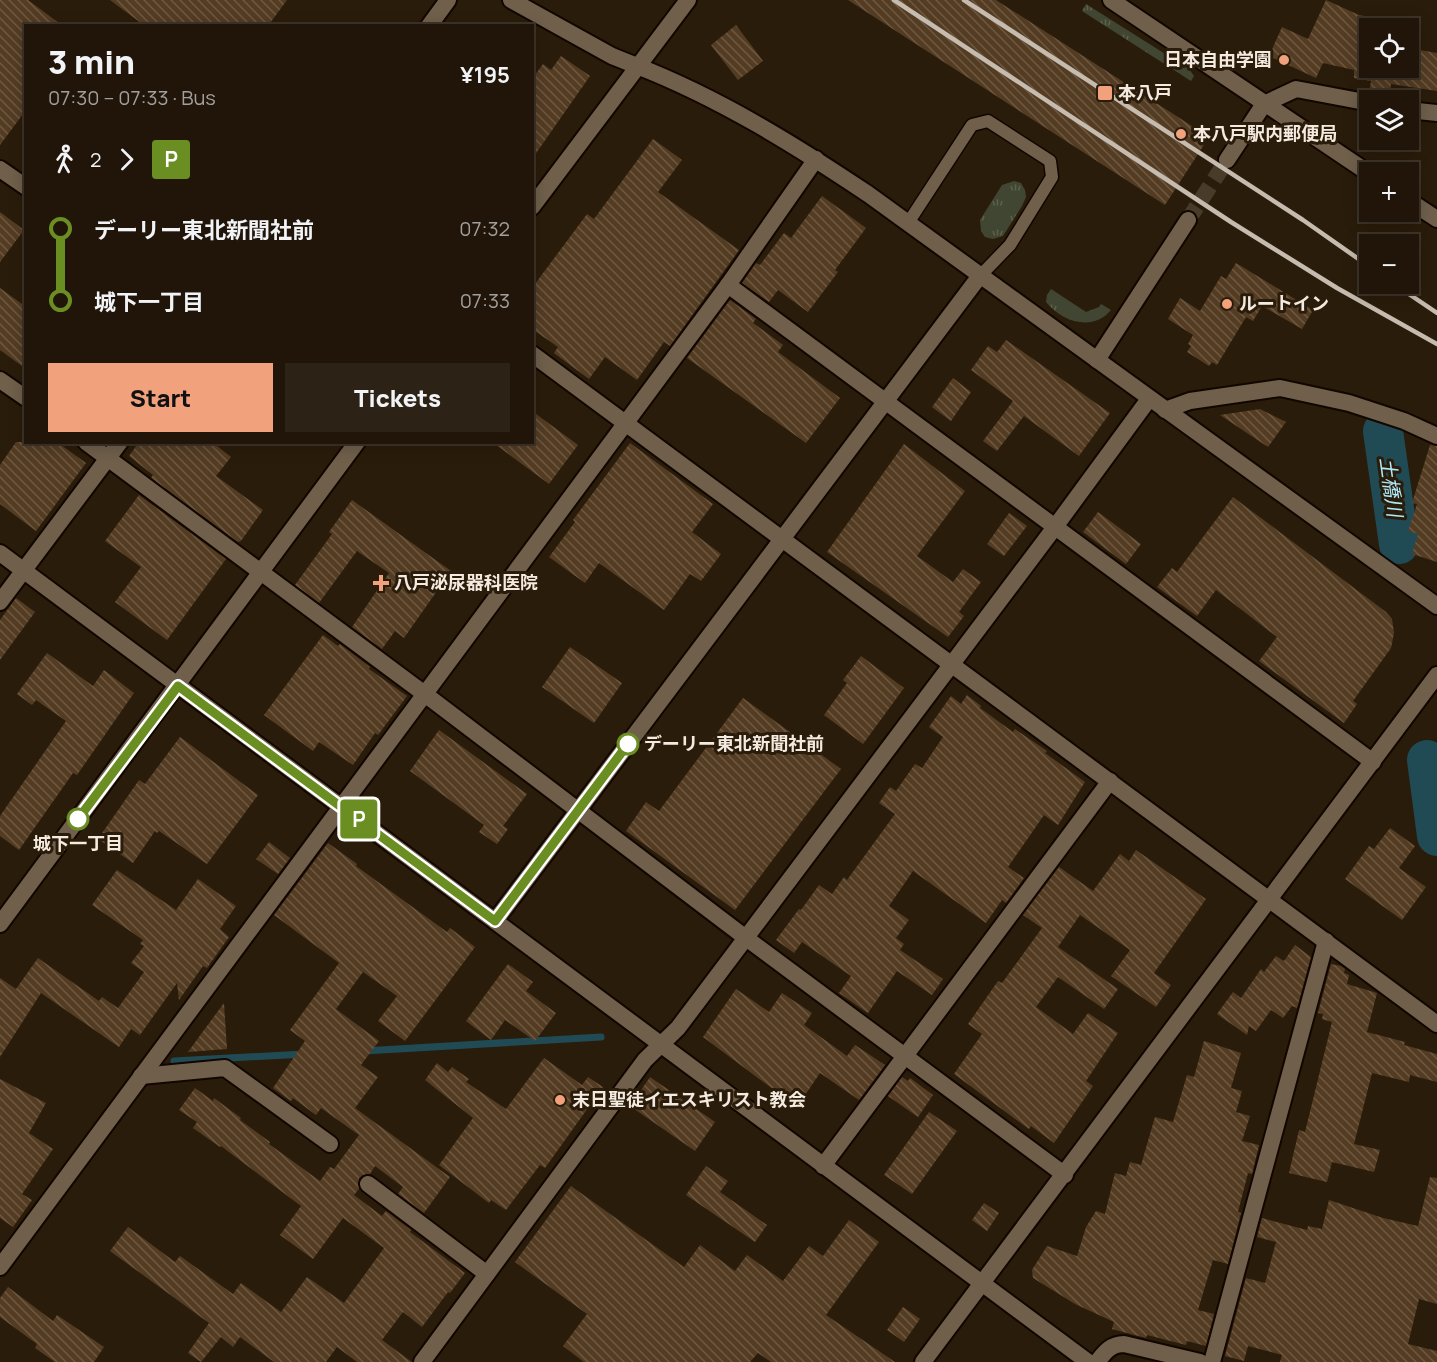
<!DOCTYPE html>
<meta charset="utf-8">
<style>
body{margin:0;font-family:Manrope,"Noto Sans JP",sans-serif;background:#2d2216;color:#f1f3f6;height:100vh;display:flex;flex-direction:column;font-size:22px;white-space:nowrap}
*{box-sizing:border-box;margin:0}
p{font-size:20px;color:#a29f9c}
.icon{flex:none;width:33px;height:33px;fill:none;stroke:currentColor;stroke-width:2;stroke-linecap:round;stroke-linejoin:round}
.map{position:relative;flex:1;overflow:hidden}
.details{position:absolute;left:24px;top:24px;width:510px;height:420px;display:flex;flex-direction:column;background:#201508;border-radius:0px;box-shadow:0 3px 15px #0003,0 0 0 2px #3d3429}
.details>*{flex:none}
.badge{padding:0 12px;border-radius:4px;font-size:21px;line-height:39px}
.buttons{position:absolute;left:1359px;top:18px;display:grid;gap:12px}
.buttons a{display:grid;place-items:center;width:60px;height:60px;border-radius:0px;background:#201508;box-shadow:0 3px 15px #0003,0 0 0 2px #3d3429;font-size:30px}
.map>.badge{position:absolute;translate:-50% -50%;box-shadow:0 0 0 3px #fff}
.legs{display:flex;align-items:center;gap:9px;height:66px;padding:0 24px;font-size:20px}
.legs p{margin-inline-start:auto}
.headline{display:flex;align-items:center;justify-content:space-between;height:102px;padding:0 24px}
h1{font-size:33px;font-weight:800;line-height:45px}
.button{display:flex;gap:12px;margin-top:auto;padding:12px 24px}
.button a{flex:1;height:69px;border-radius:0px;background:#f1a17c;color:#111;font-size:24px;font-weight:800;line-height:69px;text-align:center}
.button a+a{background:#2d2216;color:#f1f3f6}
ul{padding:0 24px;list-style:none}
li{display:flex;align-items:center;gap:21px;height:72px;font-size:22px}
li i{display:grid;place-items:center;width:9px;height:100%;margin:0 8px;background:currentColor}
li i::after{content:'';width:15px;height:15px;margin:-8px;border:4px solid;border-radius:50%;background:#201508}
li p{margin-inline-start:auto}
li:first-child i{background:linear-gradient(#0000 50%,currentColor 0)}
li:last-child i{background:linear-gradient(currentColor 50%,#0000 0)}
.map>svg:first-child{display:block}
.grass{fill:url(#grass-tufts)}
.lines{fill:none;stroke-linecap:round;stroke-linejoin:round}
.stream{stroke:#204b55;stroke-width:7}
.river{stroke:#204b55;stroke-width:40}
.building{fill:url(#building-back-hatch)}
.minor-tunnel{stroke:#483b2a;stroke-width:16;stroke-dasharray:16 8;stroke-linecap:butt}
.service-casing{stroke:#120600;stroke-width:15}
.minor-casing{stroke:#120600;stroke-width:20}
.tertiary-casing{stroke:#120600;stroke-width:20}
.service{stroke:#6f5f4b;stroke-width:12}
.minor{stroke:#6f5f4b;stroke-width:16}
.tertiary{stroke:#6f5f4b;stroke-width:16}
.rail{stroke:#c5bbae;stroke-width:4.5}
.line-1-casing{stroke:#fff;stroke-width:14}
.line-1{stroke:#6b8e23;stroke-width:9}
.poi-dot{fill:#f1a17c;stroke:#2a1c0a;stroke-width:2}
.stop-1-dot{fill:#fff;stroke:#6b8e23;stroke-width:3}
.labels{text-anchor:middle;stroke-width:6;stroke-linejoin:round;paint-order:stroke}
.poi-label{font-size:18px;font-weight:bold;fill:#f4eadf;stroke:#2a1c0a;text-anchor:start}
.stop-label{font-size:18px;font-weight:bold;fill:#f4eadf;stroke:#2a1c0a;text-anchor:start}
.water-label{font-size:20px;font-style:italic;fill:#aeeafa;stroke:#2a1c0a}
</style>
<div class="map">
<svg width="1437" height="1362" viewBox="0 0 1437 1362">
<defs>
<pattern id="grass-tufts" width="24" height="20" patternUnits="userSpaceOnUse" patternTransform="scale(1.5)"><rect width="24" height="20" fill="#404631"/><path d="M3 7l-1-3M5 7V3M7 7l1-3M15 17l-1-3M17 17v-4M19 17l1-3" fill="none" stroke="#5c614e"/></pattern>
<pattern id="building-back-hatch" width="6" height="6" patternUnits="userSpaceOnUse" patternTransform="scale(1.5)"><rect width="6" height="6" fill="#543c23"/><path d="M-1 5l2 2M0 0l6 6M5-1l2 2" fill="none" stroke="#6d5842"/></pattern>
</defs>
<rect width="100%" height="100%" fill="#2a1c0a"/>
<g class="grass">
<polygon points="1086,4 1189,69 1194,76 1191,81 1082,11"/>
<polygon points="1014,181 1021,183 1025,190 1026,197 1022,206 1003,236 993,239 985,237 981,231 980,220 1002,185"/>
<path d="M1051,289L1086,312L1099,307L1101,304L1111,310C1093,332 1062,322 1046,302L1047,295Z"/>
</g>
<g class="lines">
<g class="stream">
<polyline points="364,1051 601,1037"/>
<polyline points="174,1061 305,1054"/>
</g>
<g class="river">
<polyline points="1383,431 1399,544"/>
<polyline points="1427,760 1437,836"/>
</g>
</g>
<g class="building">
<polygon points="0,0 28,0 63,26 26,26 26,110 0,145"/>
<polygon points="110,0 287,0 268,26 145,26"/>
<polygon points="848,0 996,0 1209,137 1165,205"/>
<polygon points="1326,0 1359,15 1370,17 1370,68 1408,68 1408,48 1437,53 1437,91 1391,84 1390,92 1370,88 1371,81 1354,78 1354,70 1323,63 1316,78 1269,56 1282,27 1308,39"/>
<polygon points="736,25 763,61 738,80 711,45"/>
<polygon points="561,56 590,76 532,159 532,79 543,64 551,70"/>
<polygon points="653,139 682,160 658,192 739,250 670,346 664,342 637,380 605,357 589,379 554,353 558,347 532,329 532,288 587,214 594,219"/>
<polygon points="822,196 866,228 835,270 838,272 808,312 778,290 769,302 742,283 756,263 760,265 784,233 791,238"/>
<polygon points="0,212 24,230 0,262"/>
<polygon points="1236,263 1313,310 1302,329 1262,306 1253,321 1246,317 1217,365 1212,362 1209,366 1187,352 1191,346 1188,344 1193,335 1168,319 1180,298 1200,311 1221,276 1226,279"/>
<polygon points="0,288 26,307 26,369 0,350"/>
<polygon points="730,300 756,319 753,323 783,345 778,352 840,398 806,443 687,358"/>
<polygon points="1006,340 1110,413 1079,456 1024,416 997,451 983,441 1013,401 971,370 988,346 997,352"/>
<polygon points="953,378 971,392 951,421 932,407"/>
<polygon points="1260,409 1286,422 1268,447 1220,415"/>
<polygon points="532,411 578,445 549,484 492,442 532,442"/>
<polygon points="16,442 57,442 86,463 36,531 0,504 0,465"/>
<polygon points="139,442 212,442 231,457 216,476 263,510 241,541 238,542 151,478 153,475 129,456"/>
<polygon points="630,443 713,504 692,532 721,554 701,581 690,574 664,610 599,563 585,583 549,557 575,522 573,520"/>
<polygon points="904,444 965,491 917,556 953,582 963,569 981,582 959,612 964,616 948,637 827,552"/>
<polygon points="1430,445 1437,446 1437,562 1412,554 1418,534 1408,531 1417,504 1412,503"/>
<polygon points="139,495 226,559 167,640 115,602 141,567 105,541"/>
<polygon points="1233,497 1386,612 1392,619 1394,633 1391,648 1353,701 1357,704 1344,723 1259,661 1277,637 1216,590 1197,616 1157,587 1172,568 1177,572"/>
<polygon points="352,500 451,571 404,638 395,631 382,649 352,627 389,573 357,551 319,603 295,585 332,534 329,532"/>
<polygon points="1098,512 1141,544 1126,564 1083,532"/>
<polygon points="1009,513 1027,526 1004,556 987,544"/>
<polygon points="16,598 35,612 0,660 0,620"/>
<polygon points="323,635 338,646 340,644 370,667 369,669 407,696 378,735 375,733 353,765 319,742 313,751 264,715"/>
<polygon points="570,647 622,683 594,723 542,687"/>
<polygon points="47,653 93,686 104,670 134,693 77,775 73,773 19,850 0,836 0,816 66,721 36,700 32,705 17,694"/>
<polygon points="861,656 904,688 863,744 824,715 847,683 843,680"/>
<polygon points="967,695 981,706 980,708 1013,732 1015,729 1047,751 1045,753 1085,782 1058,825 1044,815 1008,867 1024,878 1006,903 1002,900 986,923 913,871 889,906 909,920 896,938 904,944 900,950 943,979 932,995 897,971 868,1013 839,993 851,976 802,942 794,953 776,940 799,909 801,910 819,885 832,894 844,877 847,880 895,814 879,803 890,787 896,791 915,764 922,768 943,737 929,727 951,696 961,704"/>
<polygon points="743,698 841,769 735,910 626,831 646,802 659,811"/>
<polygon points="439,730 527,794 503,826 508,829 497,844 479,832 484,825 410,771"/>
<polygon points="180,737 258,795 207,864 159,831 157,833 155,831 133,863 98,839 139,780 145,784"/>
<polygon points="1390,828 1415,846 1399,868 1426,887 1402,920 1345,879 1369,846 1374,849"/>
<polygon points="269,842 290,858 278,874 256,859"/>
<polygon points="328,843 357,864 356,866 447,932 450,928 475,947 405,1041 378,1021 397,996 363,972 336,1009 379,1041 361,1065 378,1077 355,1108 450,1177 424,1213 398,1194 403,1187 375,1166 370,1174 363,1175 359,1178 359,1189 354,1195 382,1216 386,1211 411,1230 410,1232 465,1273 450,1293 448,1292 422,1327 403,1312 382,1340 412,1362 357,1362 337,1347 326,1362 274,1362 240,1337 233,1347 221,1337 201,1362 188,1353 209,1323 110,1251 128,1227 175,1262 180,1256 233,1294 241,1283 281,1312 307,1277 344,1303 384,1248 343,1218 313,1259 280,1235 301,1206 221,1146 220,1147 193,1128 197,1122 179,1110 195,1088 213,1101 214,1098 241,1118 240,1120 270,1142 269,1144 320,1181 330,1167 334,1169 359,1135 321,1108 316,1115 293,1098 291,1101 273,1088 305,1041 290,1030 339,963 274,915"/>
<polygon points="1136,850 1206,899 1154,973 1171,985 1156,1007 1111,976 1130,950 1080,915 1058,947 1118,989 1104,1009 1058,977 1036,1007 1073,1034 1088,1013 1118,1033 1086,1081 1093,1086 1054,1143 1031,1126 1029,1129 954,1074 982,1034 968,1024 998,981 1002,983 1042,928 1023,915 1059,867 1093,891 1120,854 1129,861"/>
<polygon points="117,870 176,910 198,879 236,906 220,929 229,937 207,968 203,966 179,1000 177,983 140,1035 131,1029 119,1047 41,993 0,1057 0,978 16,989 38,958 99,1001 102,997 118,1008 144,972 131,963 144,946 140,944 143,940 92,905"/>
<polygon points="1295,945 1311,957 1297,1008 1292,1006 1283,1018 1271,1010 1256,1031 1249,1026 1247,1035 1217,1014 1233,992 1241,998 1261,969 1264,972 1276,956 1284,961"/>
<polygon points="508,964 533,982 526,991 556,1013 535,1041 505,1020 491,1040 466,1021"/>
<polygon points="1331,964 1341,966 1345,969 1344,973 1349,975 1347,984 1377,993 1367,1032 1405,1042 1404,1045 1437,1054 1437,1082 1410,1075 1409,1082 1372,1073 1354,1144 1380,1150 1374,1172 1332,1162 1327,1182 1289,1173 1299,1130 1305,1132 1332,1022 1322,1019 1323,1014 1318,1013"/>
<polygon points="736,989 769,1012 782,993 812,1013 804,1025 847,1056 855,1045 885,1065 859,1100 820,1073 797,1107 703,1037"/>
<polygon points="224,1003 227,1049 188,1052 204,1030"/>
<polygon points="1204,1041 1241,1053 1231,1088 1242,1091 1236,1112 1250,1116 1242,1141 1259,1145 1252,1174 1248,1173 1238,1212 1241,1213 1228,1264 1213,1260 1198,1310 1214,1314 1206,1346 1187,1341 1186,1345 1147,1335 1146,1338 1112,1329 1114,1322 1075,1304 1033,1278 1032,1270 1047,1246 1077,1256 1086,1227 1096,1211 1105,1214 1115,1173 1126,1176 1130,1162 1141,1165 1155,1117 1173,1122 1187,1075 1194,1077"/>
<polygon points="544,1058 582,1085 588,1077 603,1087 545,1168 540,1165 506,1210 491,1200 489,1203 439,1165 473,1118 425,1080 437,1063 448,1072 452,1067 469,1079 466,1082 506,1109"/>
<polygon points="650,1077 715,1122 695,1151 630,1106"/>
<polygon points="902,1077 908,1081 910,1078 933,1095 918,1117 888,1096"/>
<polygon points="0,1079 46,1103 29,1133 53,1149 22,1194 32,1200 13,1227 0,1218"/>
<polygon points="929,1112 957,1131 912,1194 884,1175"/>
<polygon points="706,1166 728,1181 720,1192 767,1225 755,1242 686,1195"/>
<polygon points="1430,1177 1437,1178 1437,1304 1419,1299 1408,1344 1437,1351 1437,1362 1280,1362 1282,1355 1248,1346 1244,1361 1225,1356 1246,1278 1265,1283 1276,1242 1257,1237 1262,1218 1307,1230 1308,1226 1322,1229 1329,1200 1383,1218 1418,1226"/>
<polygon points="571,1186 684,1267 700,1245 735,1271 747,1255 783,1281 809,1246 823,1256 849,1220 879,1242 826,1315 895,1362 771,1362 758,1353 750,1362 584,1362 563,1346 587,1314 515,1262"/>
<polygon points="984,1203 999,1213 987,1231 972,1220"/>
<polygon points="8,1287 53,1321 57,1315 104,1347 94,1362 55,1362 35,1348 37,1344 0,1317 0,1298"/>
<polygon points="903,1307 920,1319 904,1342 887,1330"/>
</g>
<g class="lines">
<polyline class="minor-tunnel" points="1188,220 1227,160"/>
<g class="service-casing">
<polyline id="service" points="908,223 972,125 988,121 1050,161 1052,177 1010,245 979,277"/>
</g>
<g class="minor-casing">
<g id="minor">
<polyline points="511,0 612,56 637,66"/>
<polyline points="429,26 448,0"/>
<polyline points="1408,110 1437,113"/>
<polyline points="1227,160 1264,104 1296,89 1370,103"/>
<polyline points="0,169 26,187"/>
<polyline points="728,285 1373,762"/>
<polyline points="532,354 1437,1024"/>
<polyline points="1097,360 1188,220"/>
<polyline points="0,380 26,398"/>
<polyline points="1165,410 1190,401 1280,388 1349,403 1404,421 1437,436"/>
<polyline points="86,442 426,695 746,938 1065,1175"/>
<polyline points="0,602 120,442"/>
<polyline points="141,1076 225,1068 330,1144"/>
<polyline points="823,1166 1110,781"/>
<polyline points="368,1184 487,1274"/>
<polyline points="0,1267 728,285 816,159"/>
<polyline points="422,1362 645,1060 678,1028 1055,527 1149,399"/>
<path d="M1097,1362C1105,1352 1111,1344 1124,1344L1200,1362"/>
<polyline points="1212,1362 1326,941"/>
</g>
</g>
<g class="tertiary-casing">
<g id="tertiary">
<polyline points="1111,0 1370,174"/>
<path d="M637,66C719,98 795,145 868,194L1437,606"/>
<polyline points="1408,200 1437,219"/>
<polyline points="532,207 688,0"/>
<polyline points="0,553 1088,1362"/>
<polyline points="495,921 979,277"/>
<polyline points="0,924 357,442"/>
<polyline points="923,1362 1437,675"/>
</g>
</g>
<use href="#service" class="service"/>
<use href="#minor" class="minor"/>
<use href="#tertiary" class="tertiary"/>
<g class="rail">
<polyline points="894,0 1231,222 1337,288 1437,344"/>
<polyline points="964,0 1303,220 1370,267"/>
<polyline points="1394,284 1437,313"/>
</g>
</g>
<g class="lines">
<g class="line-1-casing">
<polyline id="line-1" points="78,819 178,686 495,921 628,744"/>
</g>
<use href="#line-1" class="line-1"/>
</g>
<g class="poi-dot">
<circle cx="1284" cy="60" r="6"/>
<rect x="1097" y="85" width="16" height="16" rx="3"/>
<circle cx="1181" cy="134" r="6"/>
<circle cx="1227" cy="304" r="6"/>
<path d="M378 574h6v6h6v6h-6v6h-6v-6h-6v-6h6z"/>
<circle cx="560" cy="1100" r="6"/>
</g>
<g class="stop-1-dot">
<circle cx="628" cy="744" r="10"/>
<circle cx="78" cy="819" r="10"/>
</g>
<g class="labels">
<g class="poi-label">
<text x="1272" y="66" text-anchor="end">日本自由学園</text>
<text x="1118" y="99">本八戸</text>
<text x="1193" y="140">本八戸駅内郵便局</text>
<text x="1239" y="310">ルートイン</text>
<text x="394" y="589">八戸泌尿器科医院</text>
<text x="572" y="1106">末日聖徒イエスキリスト教会</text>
</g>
<g class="stop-label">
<text x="644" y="750">デーリー東北新聞社前</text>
<text x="78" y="850" text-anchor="middle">城下一丁目</text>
</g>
<g class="water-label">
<text transform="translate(1391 487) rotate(82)" y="7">土橋川</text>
</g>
</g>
</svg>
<div class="buttons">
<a><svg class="icon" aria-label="locate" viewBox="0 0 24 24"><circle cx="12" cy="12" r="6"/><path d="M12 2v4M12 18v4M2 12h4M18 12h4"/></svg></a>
<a><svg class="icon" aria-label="layers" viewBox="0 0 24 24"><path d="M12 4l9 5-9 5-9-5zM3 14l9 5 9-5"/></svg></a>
<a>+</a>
<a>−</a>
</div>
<b class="badge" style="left:359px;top:819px;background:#6b8e23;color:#fff">P</b>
<section class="details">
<div class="headline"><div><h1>3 min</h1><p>07:30 – 07:33 · Bus</p></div><b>¥195</b></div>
<div class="legs"><svg class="icon" aria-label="walk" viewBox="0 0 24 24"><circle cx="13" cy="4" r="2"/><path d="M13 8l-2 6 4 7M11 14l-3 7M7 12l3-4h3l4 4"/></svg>2<svg class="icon" aria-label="forward" viewBox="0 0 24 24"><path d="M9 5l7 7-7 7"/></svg><b class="badge" style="background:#6b8e23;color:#fff">P</b></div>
<ul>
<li><i style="color:#6b8e23"></i><b>デーリー東北新聞社前</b><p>07:32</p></li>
<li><i style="color:#6b8e23"></i><b>城下一丁目</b><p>07:33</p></li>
</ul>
<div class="button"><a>Start</a><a>Tickets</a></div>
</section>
</div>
